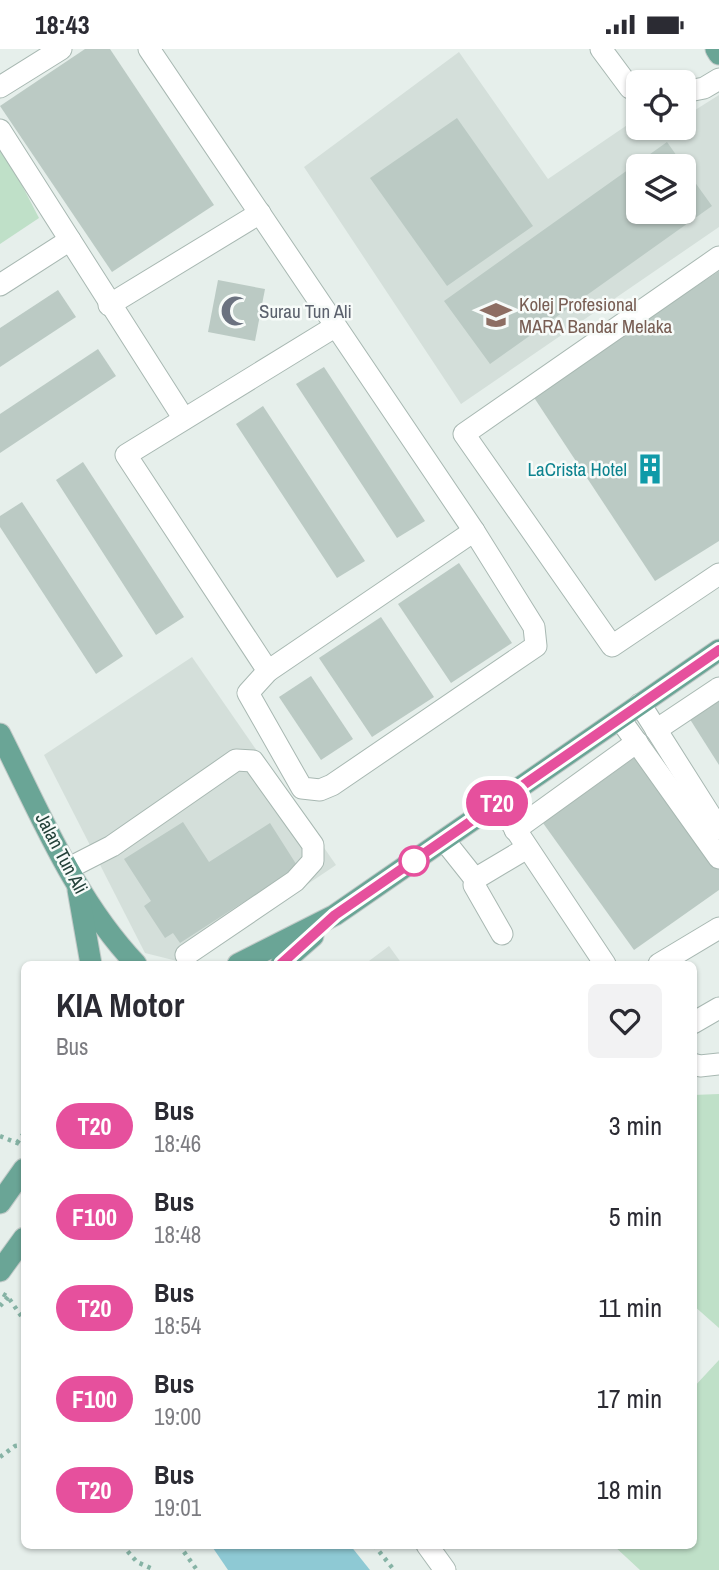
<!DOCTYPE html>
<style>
body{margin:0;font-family:"Archivo Narrow",sans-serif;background:#f2f2f3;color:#2b2b33;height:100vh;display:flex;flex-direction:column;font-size:26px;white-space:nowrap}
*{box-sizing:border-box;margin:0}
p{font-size:23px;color:#7c7c81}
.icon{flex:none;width:38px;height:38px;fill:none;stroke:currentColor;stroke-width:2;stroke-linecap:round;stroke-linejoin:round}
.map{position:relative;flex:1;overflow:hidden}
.side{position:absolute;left:21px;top:912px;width:676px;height:588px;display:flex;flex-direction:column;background:#fff;border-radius:10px;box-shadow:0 2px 5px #0004}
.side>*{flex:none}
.badge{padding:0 14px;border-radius:23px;font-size:24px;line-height:46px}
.buttons{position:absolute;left:626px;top:21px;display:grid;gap:14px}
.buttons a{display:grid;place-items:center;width:70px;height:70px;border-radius:10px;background:#fff;box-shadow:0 2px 5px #0004;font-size:35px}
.map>.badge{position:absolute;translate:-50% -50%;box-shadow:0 0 0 4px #fff}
.round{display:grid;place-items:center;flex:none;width:74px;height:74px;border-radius:10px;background:#f2f2f3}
.head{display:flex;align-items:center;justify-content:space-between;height:119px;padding:0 35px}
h1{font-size:33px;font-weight:800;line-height:52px}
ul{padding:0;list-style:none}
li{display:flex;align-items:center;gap:21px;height:91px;padding:0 35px}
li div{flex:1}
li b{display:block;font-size:26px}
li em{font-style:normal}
li .badge{min-width:77px;font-weight:700;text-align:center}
.status{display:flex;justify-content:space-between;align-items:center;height:49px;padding:0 35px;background:#fff;direction:ltr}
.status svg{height:19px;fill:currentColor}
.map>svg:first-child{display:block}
.built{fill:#d4dfda;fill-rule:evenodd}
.green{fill:#bfe0c8}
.water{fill:#8ec9d4}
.pier{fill:#e6efeb}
.building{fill:#bbcac4}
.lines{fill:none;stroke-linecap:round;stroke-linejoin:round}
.minor-casing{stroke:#a8b8b2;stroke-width:23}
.major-casing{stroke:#c2cac8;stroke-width:23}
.path{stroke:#86b3a5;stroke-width:4.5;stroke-dasharray:3.5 5;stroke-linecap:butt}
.minor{stroke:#fff;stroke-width:21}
.major{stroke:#6aa596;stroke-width:21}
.line-casing{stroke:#fff;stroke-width:16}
.line{stroke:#e6509d;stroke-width:10}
.stop-dot{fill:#fff;stroke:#e6509d;stroke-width:3.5}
.labels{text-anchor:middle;stroke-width:5;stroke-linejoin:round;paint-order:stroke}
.education-label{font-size:19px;fill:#785e54;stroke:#f7fbf9;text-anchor:start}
.worship-label{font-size:19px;fill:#5b616d;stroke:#f7fbf9;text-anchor:start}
.culture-label{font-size:19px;fill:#0d838f;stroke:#f7fbf9;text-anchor:end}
.street-label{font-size:19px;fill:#24423a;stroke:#f7fbf9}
</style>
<div class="status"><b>18:43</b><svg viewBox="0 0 49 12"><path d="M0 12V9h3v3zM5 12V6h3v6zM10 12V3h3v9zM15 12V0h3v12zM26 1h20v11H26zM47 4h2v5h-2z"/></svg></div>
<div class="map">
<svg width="719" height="1521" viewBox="0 0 719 1521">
<rect width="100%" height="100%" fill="#e6efeb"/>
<g class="built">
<path d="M459,3L548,130L639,68V79H644L653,91L669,79H684V68L719,46V178L461,355L304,118ZM639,117H684V163H639Z"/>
<polygon points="192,608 336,816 189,915 145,904 44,706"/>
<polygon points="389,897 402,915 365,915"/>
</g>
<g class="green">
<polygon points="0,94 39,169 0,195"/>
<polygon points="719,1045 719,1279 693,1256 693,1046"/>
<polygon points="719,1311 719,1521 640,1521 613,1496 693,1496 693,1339"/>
</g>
<polygon class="water" points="211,1496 350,1496 370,1521 228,1521"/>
<polygon class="pier" points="12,1098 24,1103 24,1228 14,1244 0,1233 0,1116"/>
<g class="building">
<polygon points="85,0 110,0 214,156 112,223 0,57"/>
<polygon points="457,69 533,177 447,237 370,129"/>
<polygon points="667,93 684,117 639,117 639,163 684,163 684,118 712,157 490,315 444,252"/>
<polygon points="719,222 719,492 655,532 533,347"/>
<polygon points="218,231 265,240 255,292 208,283"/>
<polygon points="58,241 76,268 0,318 0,279"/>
<polygon points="98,300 116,327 0,404 0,365"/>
<polygon points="324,318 425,472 397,489 296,335"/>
<polygon points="263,357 365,512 337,529 236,375"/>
<polygon points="83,413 184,568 156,586 56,431"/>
<polygon points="22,453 123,607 96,625 0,478 0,467"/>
<polygon points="459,514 512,594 451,634 398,555"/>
<polygon points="381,568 434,648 372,688 319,609"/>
<polygon points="311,627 353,690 321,711 279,648"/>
<polygon points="719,644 719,716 686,664"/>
<polygon points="638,706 719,818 719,841 634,901 543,774"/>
<polygon points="183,773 209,813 270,774 298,818 180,894 173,884 165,889 144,857 151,852 124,810"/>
</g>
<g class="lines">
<g class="minor-casing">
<g id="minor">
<polyline points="149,0 474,482 534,578 536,597 332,736 320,741 302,739 248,644 268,622 126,406 336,277"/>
<polyline points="601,0 630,39 639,43"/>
<polyline points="0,38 61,0"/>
<polyline points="684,43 704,39 719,30"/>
<polyline points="0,81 184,370"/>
<polyline points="719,208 464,385 612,597 719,525"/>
<polyline points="0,236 70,191"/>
<polyline points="109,256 260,164"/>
<polyline points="268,622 474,482"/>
<polyline points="640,655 719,780"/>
<polyline points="620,670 719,809"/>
<polyline points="656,681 719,639"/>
<polyline points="498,754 605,915"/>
<polyline points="515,781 637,693"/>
<polyline points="444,791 475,830"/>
<polyline points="69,819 112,797 236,711 253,712 313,796 313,812 295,832 186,906"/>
<polyline points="502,885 474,836 475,830 527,799"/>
<polyline points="659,915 719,879"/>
<polyline points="693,974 719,959"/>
<polyline points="693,1015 700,1017 719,1015"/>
<polyline points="427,1496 445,1521"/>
</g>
</g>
<g class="major-casing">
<g id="major">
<polyline points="716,0 719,5"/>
<path d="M0,685C40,764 75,851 136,915"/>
<polyline points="78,841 91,915"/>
<polyline points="238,915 335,866 719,601"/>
<polyline points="281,915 313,887"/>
<polyline points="0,1154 24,1120"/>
<polyline points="0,1222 24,1189"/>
</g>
</g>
<g class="path">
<polyline points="0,1087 22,1096"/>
<polyline points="17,1094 24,1084"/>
<polyline points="3,1245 8,1248 24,1271"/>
<polyline points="0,1257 8,1248"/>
<polyline points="0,1408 15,1397 24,1396"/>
<polyline points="122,1496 137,1513 155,1521"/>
<polyline points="179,1496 197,1521"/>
<polyline points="374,1496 394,1521"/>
</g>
<use href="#minor" class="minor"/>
<use href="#major" class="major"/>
</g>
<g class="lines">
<g class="line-casing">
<polyline id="line" points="281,915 335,866 719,601"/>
</g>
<use href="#line" class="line"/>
</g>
<defs>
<g id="mosque-bare" transform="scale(2.415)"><path d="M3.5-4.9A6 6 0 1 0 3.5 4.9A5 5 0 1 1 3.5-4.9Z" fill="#6b7280" stroke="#f7fbf9" stroke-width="2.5" paint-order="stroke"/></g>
<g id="university-bare" transform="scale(2.415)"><path d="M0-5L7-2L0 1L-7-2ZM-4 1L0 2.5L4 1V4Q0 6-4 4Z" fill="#8d6e63" stroke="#f7fbf9" stroke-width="2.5" paint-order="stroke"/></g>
<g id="building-bare" transform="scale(2.415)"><path d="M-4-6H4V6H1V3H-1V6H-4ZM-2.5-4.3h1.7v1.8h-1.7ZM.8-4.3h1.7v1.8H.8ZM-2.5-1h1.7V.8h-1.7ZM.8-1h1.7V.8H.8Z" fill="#0f9aa8" stroke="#f7fbf9" stroke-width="2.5" paint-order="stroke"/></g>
</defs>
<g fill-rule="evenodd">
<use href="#mosque-bare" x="236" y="262"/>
<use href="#university-bare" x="496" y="266"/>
<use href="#building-bare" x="650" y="420"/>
</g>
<circle class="stop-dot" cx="414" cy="812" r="14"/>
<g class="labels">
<g class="education-label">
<text x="519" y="262">Kolej Profesional<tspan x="519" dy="22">MARA Bandar Melaka</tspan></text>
</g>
<g class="worship-label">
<text x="259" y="269">Surau Tun Ali</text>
</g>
<g class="culture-label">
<text x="627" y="427">LaCrista Hotel</text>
</g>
<g class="street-label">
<text transform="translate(62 804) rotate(62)" y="7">Jalan Tun Ali</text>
</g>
</g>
</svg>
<div class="buttons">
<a><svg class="icon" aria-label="locate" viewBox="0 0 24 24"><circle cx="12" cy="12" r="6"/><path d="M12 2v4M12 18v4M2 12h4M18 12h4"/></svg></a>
<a><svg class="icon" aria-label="layers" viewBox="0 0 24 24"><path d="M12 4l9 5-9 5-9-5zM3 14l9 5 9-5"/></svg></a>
</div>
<b class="badge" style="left:497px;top:754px;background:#e6509d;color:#fff">T20</b>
<section class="side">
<div class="head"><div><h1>KIA Motor</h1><p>Bus</p></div><a class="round"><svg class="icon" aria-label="heart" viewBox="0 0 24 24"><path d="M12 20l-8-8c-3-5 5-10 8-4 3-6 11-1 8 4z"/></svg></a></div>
<ul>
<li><span class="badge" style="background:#e6509d;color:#fff">T20</span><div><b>Bus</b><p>18:46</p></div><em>3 min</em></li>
<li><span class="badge" style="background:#e6509d;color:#fff">F100</span><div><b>Bus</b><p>18:48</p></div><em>5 min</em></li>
<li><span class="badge" style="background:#e6509d;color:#fff">T20</span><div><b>Bus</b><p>18:54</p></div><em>11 min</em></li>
<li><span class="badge" style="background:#e6509d;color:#fff">F100</span><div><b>Bus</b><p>19:00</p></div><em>17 min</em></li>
<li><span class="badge" style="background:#e6509d;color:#fff">T20</span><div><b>Bus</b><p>19:01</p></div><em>18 min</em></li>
</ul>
</section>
</div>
